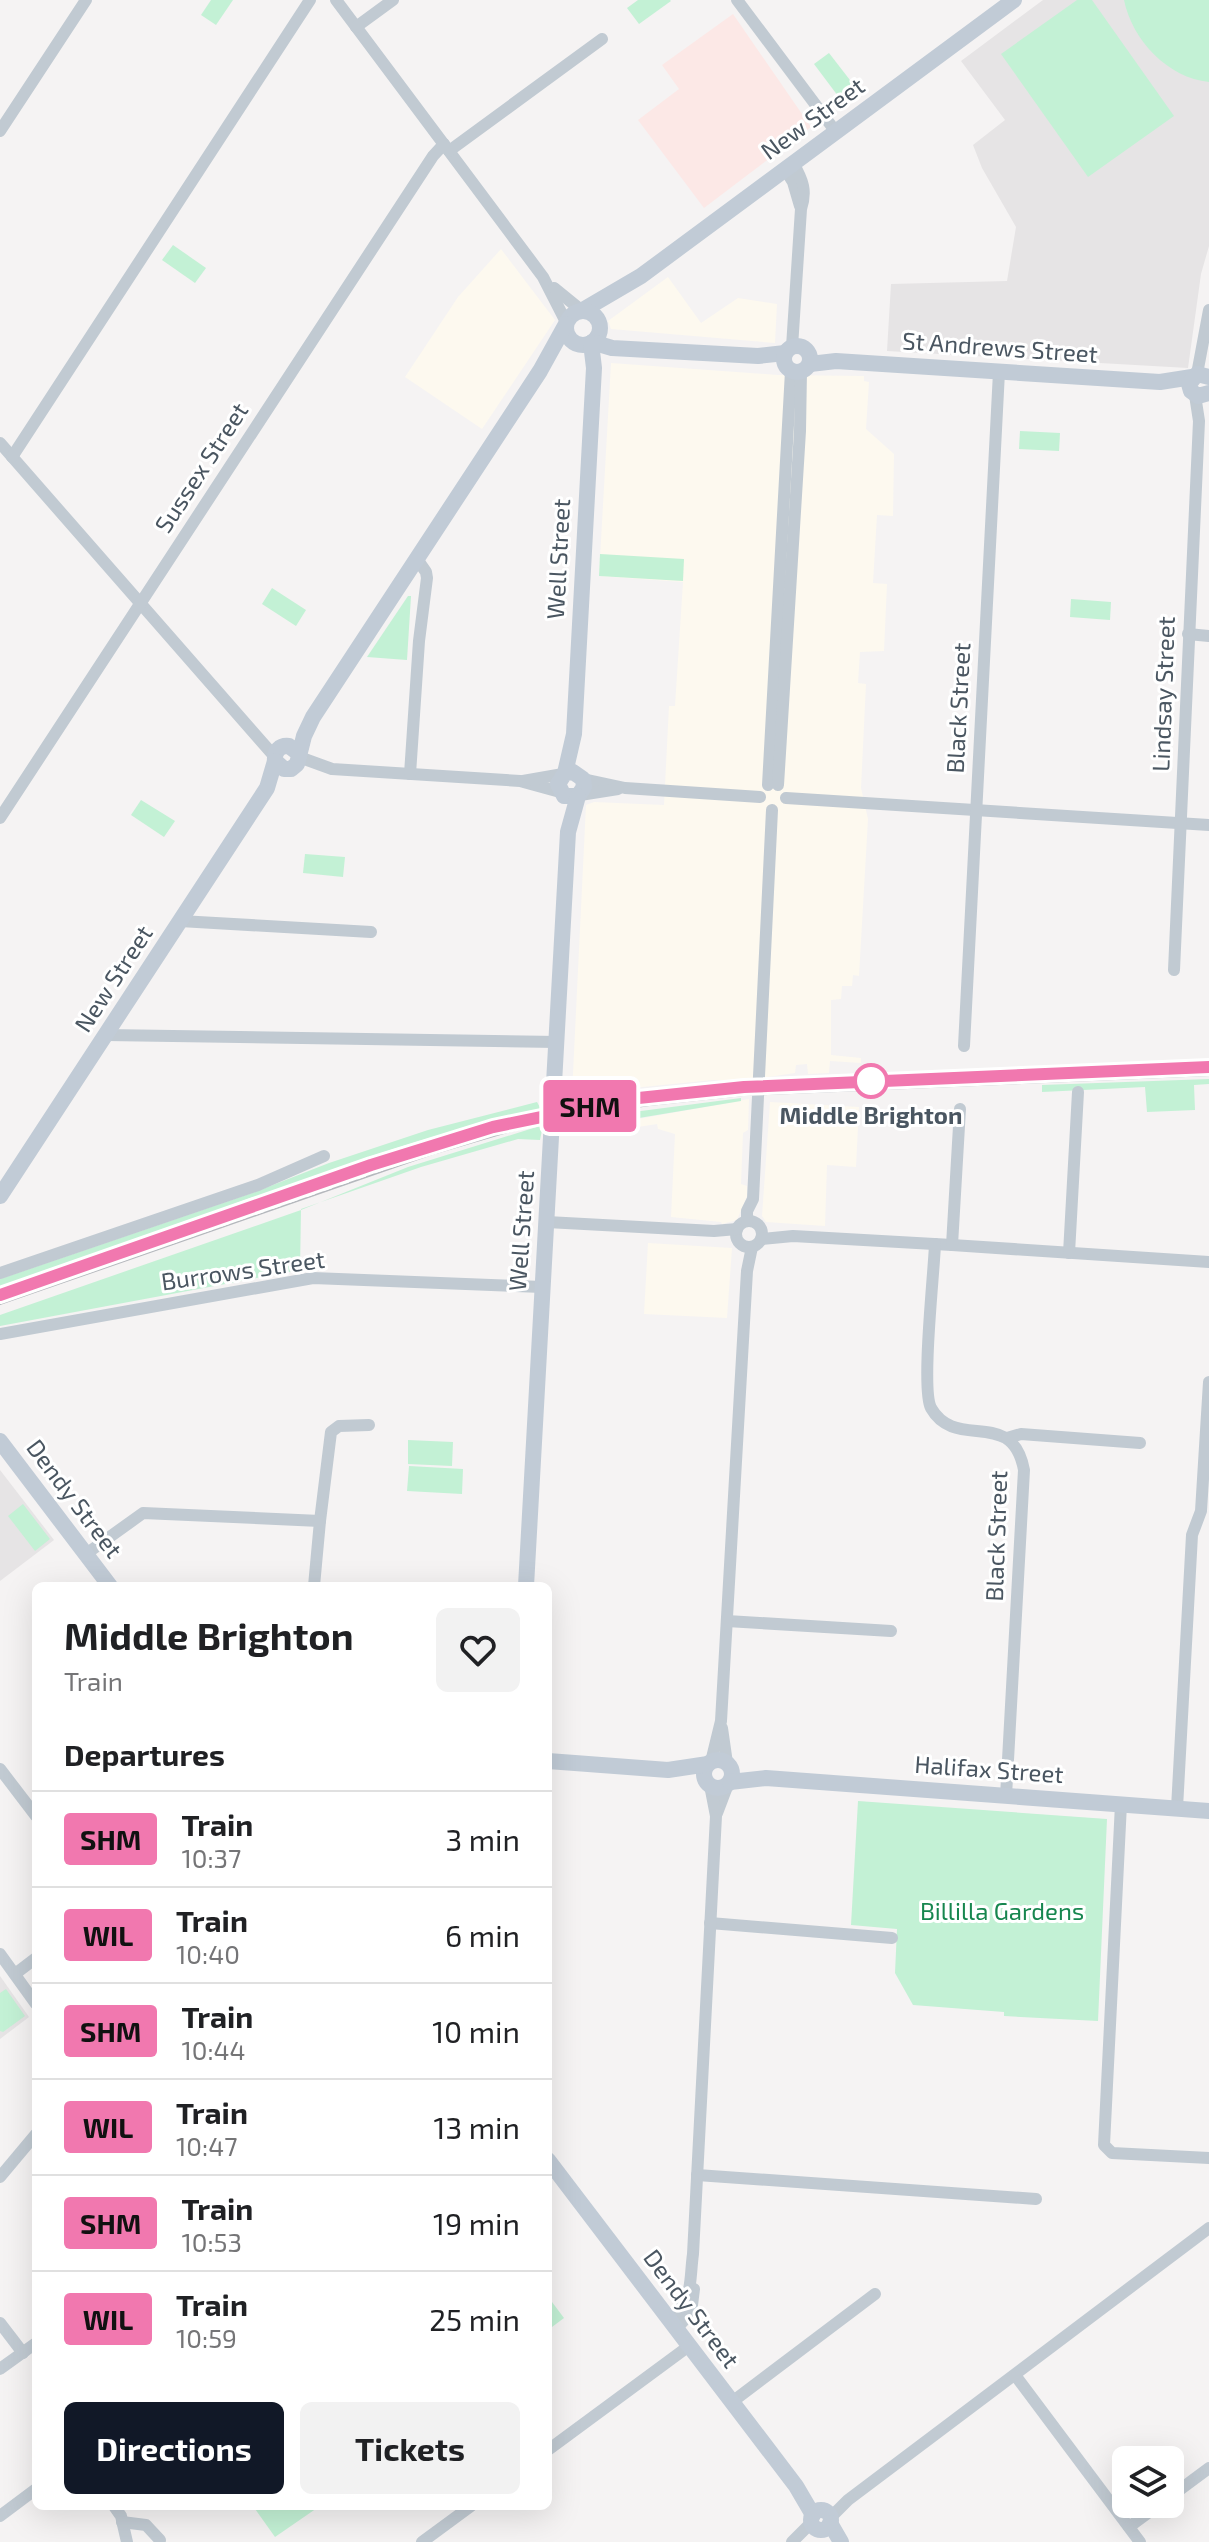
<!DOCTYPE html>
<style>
body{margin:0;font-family:"Exo 2",sans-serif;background:#f2f2f2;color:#202124;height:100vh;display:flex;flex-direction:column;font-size:30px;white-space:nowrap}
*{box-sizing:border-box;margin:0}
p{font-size:26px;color:#757577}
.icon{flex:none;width:44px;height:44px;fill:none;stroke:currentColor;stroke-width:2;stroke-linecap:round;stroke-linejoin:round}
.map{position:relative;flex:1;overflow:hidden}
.side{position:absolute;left:32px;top:1582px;width:520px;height:928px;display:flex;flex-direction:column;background:#fff;border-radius:12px;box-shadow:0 8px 32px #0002}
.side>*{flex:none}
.badge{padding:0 16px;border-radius:6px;font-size:28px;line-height:52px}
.buttons{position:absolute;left:1112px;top:2446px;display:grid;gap:16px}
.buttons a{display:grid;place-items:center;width:72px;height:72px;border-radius:12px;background:#fff;box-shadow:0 8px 32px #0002;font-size:40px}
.map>.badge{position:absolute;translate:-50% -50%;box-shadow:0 0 0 4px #fff}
h2{padding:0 32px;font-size:30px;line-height:72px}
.round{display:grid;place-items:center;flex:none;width:84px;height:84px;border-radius:12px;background:#f2f2f2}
.summary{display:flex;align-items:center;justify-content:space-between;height:136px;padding:0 32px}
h1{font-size:38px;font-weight:700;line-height:60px}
.action{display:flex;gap:16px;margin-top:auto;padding:16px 32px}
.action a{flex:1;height:92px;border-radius:12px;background:#111827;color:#fff;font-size:32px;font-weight:700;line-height:92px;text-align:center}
.action a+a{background:#f2f2f2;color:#202124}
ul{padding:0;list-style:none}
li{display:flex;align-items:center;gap:24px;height:96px;padding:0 32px;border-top:2px solid #e0e0e0}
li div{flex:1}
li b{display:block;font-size:30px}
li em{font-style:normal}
li .badge{min-width:88px;font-weight:700;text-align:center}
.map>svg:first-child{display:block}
.commercial{fill:#fdf9ef}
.education{fill:#e6e4e5}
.medical{fill:#fce8e6}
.green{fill:#c3f1d5}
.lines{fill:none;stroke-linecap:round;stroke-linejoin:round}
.street{stroke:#c1cad2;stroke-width:12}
.secondary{stroke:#c1cbd6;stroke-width:16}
.rail-casing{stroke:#b5b8bd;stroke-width:6}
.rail{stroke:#fff;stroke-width:3;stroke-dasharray:9;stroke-linecap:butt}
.line-casing{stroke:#fff;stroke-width:18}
.line{stroke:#f178af;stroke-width:12}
.stop-dot{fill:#fff;stroke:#f178af;stroke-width:4}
.labels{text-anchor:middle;stroke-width:6;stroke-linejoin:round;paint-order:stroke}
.street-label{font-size:24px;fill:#4a5661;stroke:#fff}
.stop-label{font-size:24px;font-weight:bold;fill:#4a5661;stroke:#fff}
.park-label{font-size:24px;fill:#17864f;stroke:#fff}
</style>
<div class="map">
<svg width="1209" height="2542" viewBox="0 0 1209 2542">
<rect width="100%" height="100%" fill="#f5f3f3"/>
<g class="commercial">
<polygon points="501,249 555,320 482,429 405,377 458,297"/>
<polygon points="668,277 701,323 738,298 777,304 775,343 611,329 608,321"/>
<polygon points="611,363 778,375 864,376 864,381 869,382 866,429 894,454 893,516 877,515 873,583 887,584 884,651 860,652 858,683 866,684 861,788 868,819 859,976 853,975 852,986 842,986 841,999 831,1000 831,1055 861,1058 861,1063 830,1061 829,1073 808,1074 807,1064 796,1065 795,1073 741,1081 713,1080 572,1094 586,805 594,802 664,805 669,706 675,706 683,582 599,576"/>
<polygon points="749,1099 748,1130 743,1133 741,1184 747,1186 747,1196 737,1220 722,1224 721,1222 671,1217 675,1134 658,1129 657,1124 638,1127 638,1119"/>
<polygon points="770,1102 859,1107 856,1167 827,1165 825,1226 766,1222 762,1216"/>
<polygon points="648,1243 732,1248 727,1318 644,1314"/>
</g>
<g class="education">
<polygon points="1043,0 1209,0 1209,246 1201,274 1188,368 887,351 891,284 1007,281 1016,227 982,168 973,145 1005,120 961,61"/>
<polygon points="0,1470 54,1540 0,1581"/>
<polygon points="0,1976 29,2017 0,2039"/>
</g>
<polygon class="medical" points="733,14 811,127 704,208 638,120 679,89 662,65"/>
<g class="green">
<polygon points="211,0 233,0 216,25 201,15"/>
<polygon points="638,0 670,0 671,1 639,24 627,8"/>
<polygon points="1077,0 1092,0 1174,116 1088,177 1001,54"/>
<path d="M1124,0H1209V82C1168,78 1132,40 1124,0Z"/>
<polygon points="829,53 853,84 838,96 814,64"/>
<polygon points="173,245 206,268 195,283 162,260"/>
<polygon points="1020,431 1060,433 1059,451 1019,449"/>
<polygon points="600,554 684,559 683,581 599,576"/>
<polygon points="272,588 306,610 296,626 262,604"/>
<polygon points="408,596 411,596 407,660 367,657"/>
<polygon points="1071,599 1111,602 1110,620 1070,617"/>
<polygon points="141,800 175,821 164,837 131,815"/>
<polygon points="305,854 345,857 343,877 303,873"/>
<polygon points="1209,1061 1209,1063 1041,1070 1040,1066"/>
<polygon points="1209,1079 1209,1084 1194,1085 1195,1110 1147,1112 1145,1087 1042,1092 1042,1085"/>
<polygon points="687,1087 564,1107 565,1100 615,1092"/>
<polygon points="741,1098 741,1101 639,1118 638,1123 565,1130 564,1121"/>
<path d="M537,1102L542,1111C444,1129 347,1162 255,1200L253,1197L0,1290V1279L255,1192L329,1163L428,1130Z"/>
<polygon points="543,1125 540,1140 518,1139 421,1167 301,1209 300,1270 0,1326 0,1315 301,1210 408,1167"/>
<polygon points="408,1440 453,1442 452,1466 408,1464"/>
<polygon points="409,1466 463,1469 462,1494 407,1491"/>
<polygon points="23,1504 50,1539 35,1551 8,1516"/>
<polygon points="858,1801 1107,1819 1098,2021 1004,2016 1004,2012 913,2005 895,1973 897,1929 851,1925"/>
<polygon points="6,1989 25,2016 3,2032 0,2031 0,1993"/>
<polygon points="549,2298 564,2318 548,2330 548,2299"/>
<polygon points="253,2506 320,2506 275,2537"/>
</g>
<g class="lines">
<g class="street">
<polyline points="336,0 543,277 566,322"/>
<polyline points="737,0 836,132"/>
<polyline points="356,27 393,0"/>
<polyline points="0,131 86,0"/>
<polyline points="449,151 602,39"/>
<polyline points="785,169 793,182 800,206"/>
<polyline points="554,288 581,310"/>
<path d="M792,347L801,209C807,191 803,180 793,163"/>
<polyline points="1197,374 1209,310"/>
<polyline points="0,443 275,757"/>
<polyline points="12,457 310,0"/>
<polyline points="1188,634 1209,636"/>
<polyline points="299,757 332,769 520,781 560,792"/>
<polyline points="410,774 419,641 427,578 426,572 417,559"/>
<polyline points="583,779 625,788 760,797"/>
<polyline points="523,781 563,774"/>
<polyline points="768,785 791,371"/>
<polyline points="778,785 800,431 801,371"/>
<polyline points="580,795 618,789"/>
<polyline points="786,798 1209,825"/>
<polyline points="0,818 433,156 444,144"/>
<polyline points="180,921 371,932"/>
<polyline points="1174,970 1199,421 1195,395"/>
<polyline points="106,1035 557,1042"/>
<polyline points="964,1046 999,372"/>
<circle cx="749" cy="1234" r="13"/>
<polyline points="747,1221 747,1211 753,1199 772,810"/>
<polyline points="547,1222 714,1231 737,1229"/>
<polyline points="761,1239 793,1236 952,1245 1209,1262"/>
<path d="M935,1244C934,1273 921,1389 931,1408C956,1452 1012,1406 1024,1470L1006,1796"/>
<polyline points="952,1245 960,1109"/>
<polyline points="1069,1253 1078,1092"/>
<polyline points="0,1273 258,1185 324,1156"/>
<polyline points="0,1334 313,1278 543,1287"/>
<polyline points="1007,1438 1021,1434 1140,1443"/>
<polyline points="320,1521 331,1432 339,1426 369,1425"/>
<polyline points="86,1554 143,1513 320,1521 314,1586"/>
<polyline points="727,1621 891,1631"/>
<polyline points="722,1728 727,1763"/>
<polyline points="711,1762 721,1721 747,1271 752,1247"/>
<polyline points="0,1769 36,1816"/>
<polyline points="1121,1804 1104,2145 1112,2153 1209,2158"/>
<polyline points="1177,1808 1192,1535 1201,1511 1209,1382"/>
<polyline points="717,1813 728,1784"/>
<polyline points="710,1923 892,1938"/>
<polyline points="0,1954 36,2004"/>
<polyline points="15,1974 36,1958"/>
<polyline points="697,2175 1036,2199"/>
<polyline points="0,2177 36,2134"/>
<path d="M669,2319C694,2301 689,2283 693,2254L716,1816L710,1785"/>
<polyline points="0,2323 23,2353"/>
<polyline points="676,2329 691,2313 694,2289"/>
<polyline points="0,2369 36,2343"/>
<polyline points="1015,2375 1140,2542"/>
<polyline points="732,2402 875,2294"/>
<polyline points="548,2450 689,2346"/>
<polyline points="1170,2497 1209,2468"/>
<polyline points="114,2506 121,2516 127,2542"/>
<polyline points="0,2516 36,2489"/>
<polyline points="831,2517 848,2500 1209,2228"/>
<polyline points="122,2522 146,2525 160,2540"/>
<polyline points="1129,2527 1160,2504"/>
<polyline points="422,2542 471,2506"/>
<polyline points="792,2542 811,2523"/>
</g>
<g class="secondary">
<polyline points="583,310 641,276 1014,0"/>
<circle cx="583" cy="328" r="17"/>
<polyline points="592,342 612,348 758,356 785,353"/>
<circle cx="797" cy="359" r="13"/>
<polyline points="810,364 836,361 1160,382 1192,377"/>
<polyline points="1209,377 1197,374 1189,384 1191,391 1198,396 1209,393"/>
<path d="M298,753L289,746C280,745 274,751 275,761L284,769H291L297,764L304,736L313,717L540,371L566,324"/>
<polyline points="565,773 573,772 583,779 584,787 578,796 564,796 558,784 565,773 574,734 594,368 591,343"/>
<polyline points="0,1196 267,788 275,761"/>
<polyline points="0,1441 110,1586"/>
<polyline points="526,1586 568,832 578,796"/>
<circle cx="718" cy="1774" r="14"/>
<polyline points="548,1761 668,1770 708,1764"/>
<polyline points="730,1782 766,1778 1209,1811"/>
<polyline points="548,2160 796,2486 813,2515"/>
<circle cx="821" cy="2520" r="10"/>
<polyline points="830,2523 841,2542"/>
</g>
<g class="rail-casing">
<polyline id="rail" points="0,1302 435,1151 510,1129 578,1114 649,1103 743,1093 1209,1073"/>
</g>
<use href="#rail" class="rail"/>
</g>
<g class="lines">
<g class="line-casing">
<polyline id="line" points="0,1295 371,1165 493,1127 629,1099 744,1087 1209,1067"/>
</g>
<use href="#line" class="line"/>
</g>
<circle class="stop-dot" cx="871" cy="1081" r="16"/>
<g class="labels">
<g class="street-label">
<text transform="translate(813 119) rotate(-36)" y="8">New Street</text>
<text transform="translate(1000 348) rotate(4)" y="8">St Andrews Street</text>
<text transform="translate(202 468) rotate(-57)" y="8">Sussex Street</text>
<text transform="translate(559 559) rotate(-87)" y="8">Well Street</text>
<text transform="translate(1164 694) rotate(-88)" y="8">Lindsay Street</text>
<text transform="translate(959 708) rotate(-87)" y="8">Black Street</text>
<text transform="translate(114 979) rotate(-57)" y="8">New Street</text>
<text transform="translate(522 1231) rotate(-86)" y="8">Well Street</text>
<text transform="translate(243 1271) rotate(-8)" y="8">Burrows Street</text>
<text transform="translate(74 1499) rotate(53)" y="8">Dendy Street</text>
<text transform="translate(997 1536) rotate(-88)" y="8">Black Street</text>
<text transform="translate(989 1770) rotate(4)" y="8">Halifax Street</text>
<text transform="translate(691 2309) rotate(53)" y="8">Dendy Street</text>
</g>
<g class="stop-label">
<text x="871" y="1124">Middle Brighton</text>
</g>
<g class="park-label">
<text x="1002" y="1920">Billilla Gardens</text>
</g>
</g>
</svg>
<div class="buttons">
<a><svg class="icon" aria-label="layers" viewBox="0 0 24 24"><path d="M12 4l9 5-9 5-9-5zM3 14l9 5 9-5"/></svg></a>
</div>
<b class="badge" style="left:590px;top:1106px;background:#f178af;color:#111">SHM</b>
<section class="side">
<div class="summary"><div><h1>Middle Brighton</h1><p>Train</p></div><a class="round"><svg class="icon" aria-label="heart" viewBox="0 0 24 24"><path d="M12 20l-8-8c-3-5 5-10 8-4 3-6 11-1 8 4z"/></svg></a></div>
<h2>Departures</h2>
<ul>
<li><span class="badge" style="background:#f178af;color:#111">SHM</span><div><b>Train</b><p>10:37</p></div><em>3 min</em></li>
<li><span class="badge" style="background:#f178af;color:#111">WIL</span><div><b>Train</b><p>10:40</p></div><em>6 min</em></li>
<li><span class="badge" style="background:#f178af;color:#111">SHM</span><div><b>Train</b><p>10:44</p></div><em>10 min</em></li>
<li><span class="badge" style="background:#f178af;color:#111">WIL</span><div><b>Train</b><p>10:47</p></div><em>13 min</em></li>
<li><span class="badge" style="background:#f178af;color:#111">SHM</span><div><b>Train</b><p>10:53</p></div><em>19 min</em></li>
<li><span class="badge" style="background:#f178af;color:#111">WIL</span><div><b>Train</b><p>10:59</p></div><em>25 min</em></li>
</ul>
<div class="action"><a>Directions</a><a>Tickets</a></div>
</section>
</div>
